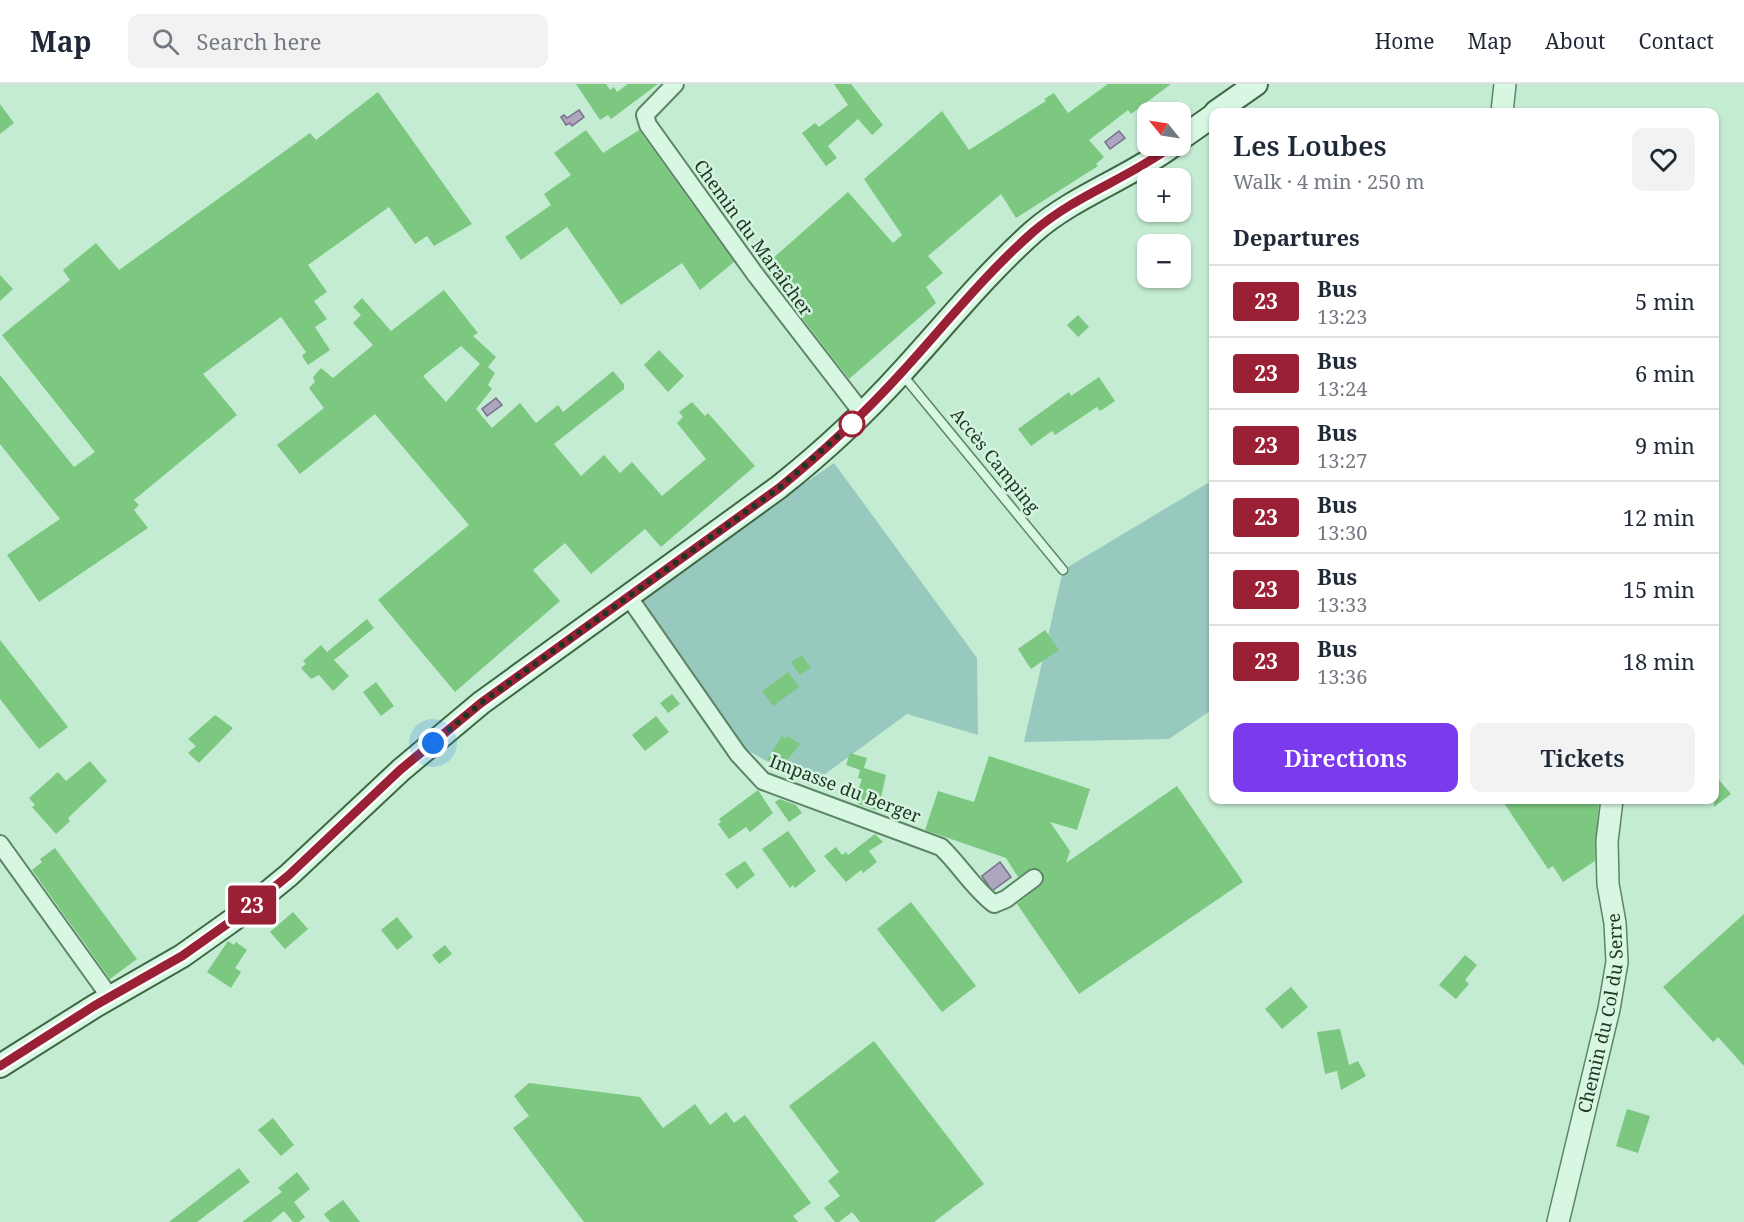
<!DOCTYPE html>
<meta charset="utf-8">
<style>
body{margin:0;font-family:"Noto Serif",serif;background:#f2f2f3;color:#1f2937;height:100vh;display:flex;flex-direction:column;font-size:22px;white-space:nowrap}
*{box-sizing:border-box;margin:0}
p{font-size:20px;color:#747a83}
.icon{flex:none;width:33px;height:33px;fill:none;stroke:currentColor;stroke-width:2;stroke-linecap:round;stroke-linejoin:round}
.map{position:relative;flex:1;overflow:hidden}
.sheet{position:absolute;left:1209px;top:24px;width:510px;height:696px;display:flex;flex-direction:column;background:#fff;border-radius:12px;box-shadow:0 2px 4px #0004}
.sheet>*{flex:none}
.badge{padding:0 12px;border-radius:4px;font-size:21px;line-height:39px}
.needle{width:39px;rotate:300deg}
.tools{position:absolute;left:1137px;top:18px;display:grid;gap:12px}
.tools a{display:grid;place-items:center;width:54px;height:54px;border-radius:12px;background:#fff;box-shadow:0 2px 4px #0004;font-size:30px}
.you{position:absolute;width:30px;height:30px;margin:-15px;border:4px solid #fff;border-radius:50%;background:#1a73e8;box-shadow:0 0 0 9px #1a73e833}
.map>.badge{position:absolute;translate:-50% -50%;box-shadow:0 0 0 3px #fff}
h2{padding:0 24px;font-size:22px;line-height:54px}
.round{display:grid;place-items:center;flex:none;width:63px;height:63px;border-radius:12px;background:#f2f2f3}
.summary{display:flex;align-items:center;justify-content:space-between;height:102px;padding:0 24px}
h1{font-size:28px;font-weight:600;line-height:45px}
.cta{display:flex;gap:12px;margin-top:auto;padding:12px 24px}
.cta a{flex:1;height:69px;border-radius:12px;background:#7c3aed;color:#fff;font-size:24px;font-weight:600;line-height:69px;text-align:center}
.cta a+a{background:#f2f2f3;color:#1f2937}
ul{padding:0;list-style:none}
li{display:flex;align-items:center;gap:18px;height:72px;padding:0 24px;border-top:2px solid #e0e1e3}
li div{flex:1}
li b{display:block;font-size:22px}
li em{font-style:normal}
li .badge{min-width:66px;font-weight:700;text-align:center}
header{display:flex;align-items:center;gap:36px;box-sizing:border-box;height:84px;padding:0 30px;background:#fff;border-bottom:2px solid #e0e1e3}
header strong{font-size:28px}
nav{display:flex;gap:33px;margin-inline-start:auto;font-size:21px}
.search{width:420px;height:54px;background:#f2f2f3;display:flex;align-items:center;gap:15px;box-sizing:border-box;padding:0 21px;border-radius:12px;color:#747a83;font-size:22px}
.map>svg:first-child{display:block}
.green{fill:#98c9be}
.water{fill:#aea6bf;stroke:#796d8d;stroke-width:1.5}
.building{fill:#7cc880;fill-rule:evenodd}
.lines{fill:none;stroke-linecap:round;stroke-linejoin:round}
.service-casing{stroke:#5b8563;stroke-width:11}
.minor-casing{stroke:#5b8563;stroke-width:20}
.tertiary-casing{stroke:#5b8563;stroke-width:24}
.secondary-casing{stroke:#3e6744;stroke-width:26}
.service{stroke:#d7f7e2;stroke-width:8}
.minor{stroke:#d7f7e2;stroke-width:16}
.tertiary{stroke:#d7f7e2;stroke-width:21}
.secondary{stroke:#d7f7e2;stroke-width:22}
.line-casing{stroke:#fff;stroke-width:14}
.line{stroke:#992035;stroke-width:9}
.walk{stroke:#1f3622;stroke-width:6;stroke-dasharray:0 10.8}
.stop-dot{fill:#fff;stroke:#992035;stroke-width:3}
.labels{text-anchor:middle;stroke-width:5;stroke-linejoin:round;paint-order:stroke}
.street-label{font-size:18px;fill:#1f3622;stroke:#d3f4df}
</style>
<header>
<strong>Map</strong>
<div class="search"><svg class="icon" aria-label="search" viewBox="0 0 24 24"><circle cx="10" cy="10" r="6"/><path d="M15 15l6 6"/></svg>Search here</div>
<nav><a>Home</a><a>Map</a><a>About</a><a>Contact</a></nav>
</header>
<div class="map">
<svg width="1744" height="1138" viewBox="0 0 1744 1138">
<rect width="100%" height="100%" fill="#c4ecd2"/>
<g class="green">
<polygon points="834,379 977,574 978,651 907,630 810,701 745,665 637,515"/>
<polygon points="1213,396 1213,625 1169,655 1024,658 1063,486"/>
</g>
<g class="water">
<polygon points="579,26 584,33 572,42 570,39 566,41 561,33 564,31 567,34"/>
<polygon points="1119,47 1125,54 1110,65 1105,58"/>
<polygon points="496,314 502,321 487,332 482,325"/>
<polygon points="1000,778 1011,793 992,807 982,792"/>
</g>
<g class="building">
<polygon points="576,0 606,0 610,6 614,3 617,8 628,0 658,0 611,35 608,31 600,36"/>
<polygon points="834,0 851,0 883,41 872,51 858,35 828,62 837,74 826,82 802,49 815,39 819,43 848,21"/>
<polygon points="1108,0 1171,0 1131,30 1128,26 1089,56 1104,73 1096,80 1098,82 1016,134 1001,110 928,172 943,189 926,203 936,219 849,295 763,183 848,108 893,159 902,151 864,95 942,27 969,66 1046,17 1044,15 1054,9 1068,29"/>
<polygon points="378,8 472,140 434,162 427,152 415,160 389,123 308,181 327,208 314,217 327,235 315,243 330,266 308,281 302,272 306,268 281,233 203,290 237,331 134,416 139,421 134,426 148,444 39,518 7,471 60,435 0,360 0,291 74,383 95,368 2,251 70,196 63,186 96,159 119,186 310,49 316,56"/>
<polygon points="0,20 14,39 0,50"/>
<polygon points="586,46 603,69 639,46 734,178 700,206 682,179 621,221 567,143 521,176 505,153 551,121 544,110 571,91 554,69"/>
<polygon points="0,191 13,205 0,217"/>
<path d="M444,206L478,249L473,252L496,273L488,283L495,289L488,301L492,305L476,325L492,344L520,319L536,339L558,321L563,328L613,287L624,300V305L554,360L581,392L604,371L620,389L632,378L662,412L706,375L677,339L683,333L679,328L692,318L705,332L708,329L755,382L661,463L645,445L591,490L565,459L533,486L560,517L455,608L378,516L469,441L375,330L300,390L277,361L324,324L309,304L315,298L313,293L321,284L333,294L373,261L353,239L361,231L353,223L362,214L391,247ZM461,262L480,280L446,318L423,292Z"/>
<polygon points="1078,231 1089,243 1078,253 1067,241"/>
<polygon points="659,266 684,292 668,308 644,281"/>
<polygon points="1099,293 1115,317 1100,327 1097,323 1055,351 1052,347 1031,362 1018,345 1069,308 1071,312"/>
<polygon points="367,535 374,544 334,576 349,592 333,607 319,591 311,595 301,584 306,580 303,577 321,561 327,568"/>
<polygon points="1045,546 1059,566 1031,585 1018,565"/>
<polygon points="0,556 68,643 39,665 0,615"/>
<polygon points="802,571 811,584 800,591 791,578"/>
<polygon points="788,588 799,603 773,622 762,607"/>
<polygon points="376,598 394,622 381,632 363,608"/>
<polygon points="672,610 680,620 668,629 660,619"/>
<polygon points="215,631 233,644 199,679 188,669 196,662 188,655"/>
<polygon points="656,632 669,648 645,667 632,651"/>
<polygon points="782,652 786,655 788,652 800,660 781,684 767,675"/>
<polygon points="850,669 867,674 864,684 886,691 878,727 858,720 860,714 856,712 862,695 858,694 860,686 846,681"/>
<polygon points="989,672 1090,705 1077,746 1050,738 1070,767 1066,779 1177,702 1243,798 1079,910 1017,820 1043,799 1042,787 1032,784 1018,793 1006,774 925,746 938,707 974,718"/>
<polygon points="90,677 107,697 68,734 70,737 56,750 32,723 35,721 29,714 58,688 66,697"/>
<polygon points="1714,690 1731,710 1714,723"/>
<polygon points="758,706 773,729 750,748 746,743 729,755 718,740 721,738 719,735"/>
<polygon points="780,715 796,721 802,729 789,738 775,718"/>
<polygon points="1502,716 1599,716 1595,777 1563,798 1553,782 1548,785"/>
<polygon points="788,747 816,787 795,804 793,801 790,804 762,765"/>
<polygon points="875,750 883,758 869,767 877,778 863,789 861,786 846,798 824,772 836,763 842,771 846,768 848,771"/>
<polygon points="55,764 137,875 110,895 32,786 42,778 40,775"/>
<polygon points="745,777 755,791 737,805 725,790"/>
<polygon points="911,818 976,902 942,928 877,845"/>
<polygon points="293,828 308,845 285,865 270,848"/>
<polygon points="1744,830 1744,982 1718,953 1713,958 1663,903"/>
<polygon points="397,833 413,853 397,866 381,846"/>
<polygon points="228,857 234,861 236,858 247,866 235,884 241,888 231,904 207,888"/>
<polygon points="445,861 452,870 439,880 432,871"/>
<polygon points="1465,871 1477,881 1465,896 1469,900 1456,915 1439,901"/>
<polygon points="1291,903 1308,923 1282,945 1265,925"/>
<polygon points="1340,945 1349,981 1358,977 1366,992 1341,1006 1337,987 1325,990 1317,948"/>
<polygon points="874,957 984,1100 934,1138 860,1138 852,1128 839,1138 835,1138 824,1124 840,1112 828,1097 839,1088 789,1022"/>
<polygon points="529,999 640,1013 663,1044 695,1020 710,1041 726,1028 734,1039 745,1031 811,1119 793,1132 798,1138 584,1138 513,1044 529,1032 514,1012"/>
<polygon points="1627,1025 1650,1032 1638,1069 1616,1062"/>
<polygon points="273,1034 294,1061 281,1072 258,1046"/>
<polygon points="239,1084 250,1098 197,1138 169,1138"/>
<polygon points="297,1088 310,1105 294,1118 305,1133 299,1138 293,1138 284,1127 271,1138 242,1138 282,1108 278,1104"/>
<polygon points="343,1116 360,1138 330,1138 324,1130"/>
</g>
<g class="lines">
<g class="service-casing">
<polyline id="service" points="901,289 1063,486"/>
</g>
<g class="minor-casing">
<g id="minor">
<polyline points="675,0 645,31 648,41 755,190 863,330"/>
<path d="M628,512L738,670L763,697L941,763C960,781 973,804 994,820L1006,815L1034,794"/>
<polyline points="0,760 110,913"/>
</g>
</g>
<g class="tertiary-casing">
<g id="tertiary">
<polyline points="1502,28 1505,0"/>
<path id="s1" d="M1558,1138L1609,925L1617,878L1615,839L1608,800L1607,757L1612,716"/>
</g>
</g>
<g class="secondary-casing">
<g id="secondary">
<polyline points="1216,28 1256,0"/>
<polyline points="1180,55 1214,31"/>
<path d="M0,982L95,922L182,872L244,828L289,791L401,686L481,619L779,403C823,368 864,330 902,288C945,241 985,191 1033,148C1074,112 1129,94 1172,62"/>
</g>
</g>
<use href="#service" class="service"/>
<use href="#minor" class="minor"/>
<use href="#tertiary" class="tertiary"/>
<use href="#secondary" class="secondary"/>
</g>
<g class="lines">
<g class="line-casing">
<path id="line" d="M0,982L94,922L182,872L244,828L289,791L400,686L481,619L779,404C823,368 864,330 902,288C945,241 985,190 1033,148C1074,112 1129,94 1172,62"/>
</g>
<use href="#line" class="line"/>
<polyline class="walk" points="433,659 481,619 779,404 852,340"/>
</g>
<circle class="stop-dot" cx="852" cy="340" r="12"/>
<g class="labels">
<g class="street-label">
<text transform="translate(753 154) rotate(54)" y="6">Chemin du Maraîcher</text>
<text transform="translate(995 377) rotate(51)" y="6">Accès Camping</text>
<text transform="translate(845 705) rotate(21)" y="6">Impasse du Berger</text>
<text dy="6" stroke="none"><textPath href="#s1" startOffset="214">Chemin du Col du Serre</textPath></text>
</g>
</g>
</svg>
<div class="tools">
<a><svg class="needle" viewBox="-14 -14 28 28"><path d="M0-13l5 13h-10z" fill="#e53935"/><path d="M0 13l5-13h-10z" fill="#747a83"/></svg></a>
<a>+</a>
<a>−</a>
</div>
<div class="you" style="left:433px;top:659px"></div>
<b class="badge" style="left:252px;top:821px;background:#992035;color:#fff">23</b>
<section class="sheet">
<div class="summary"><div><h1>Les Loubes</h1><p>Walk · 4 min · 250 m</p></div><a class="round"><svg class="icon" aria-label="heart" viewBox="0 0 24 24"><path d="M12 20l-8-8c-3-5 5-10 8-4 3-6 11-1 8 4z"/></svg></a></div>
<h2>Departures</h2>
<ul>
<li><span class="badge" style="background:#992035;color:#fff">23</span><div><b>Bus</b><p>13:23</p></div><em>5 min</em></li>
<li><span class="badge" style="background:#992035;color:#fff">23</span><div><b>Bus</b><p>13:24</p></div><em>6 min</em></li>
<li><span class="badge" style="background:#992035;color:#fff">23</span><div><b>Bus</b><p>13:27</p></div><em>9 min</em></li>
<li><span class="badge" style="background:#992035;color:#fff">23</span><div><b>Bus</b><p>13:30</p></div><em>12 min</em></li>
<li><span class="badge" style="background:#992035;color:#fff">23</span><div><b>Bus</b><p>13:33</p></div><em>15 min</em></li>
<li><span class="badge" style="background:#992035;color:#fff">23</span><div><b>Bus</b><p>13:36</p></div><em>18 min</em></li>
</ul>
<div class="cta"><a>Directions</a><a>Tickets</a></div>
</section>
</div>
